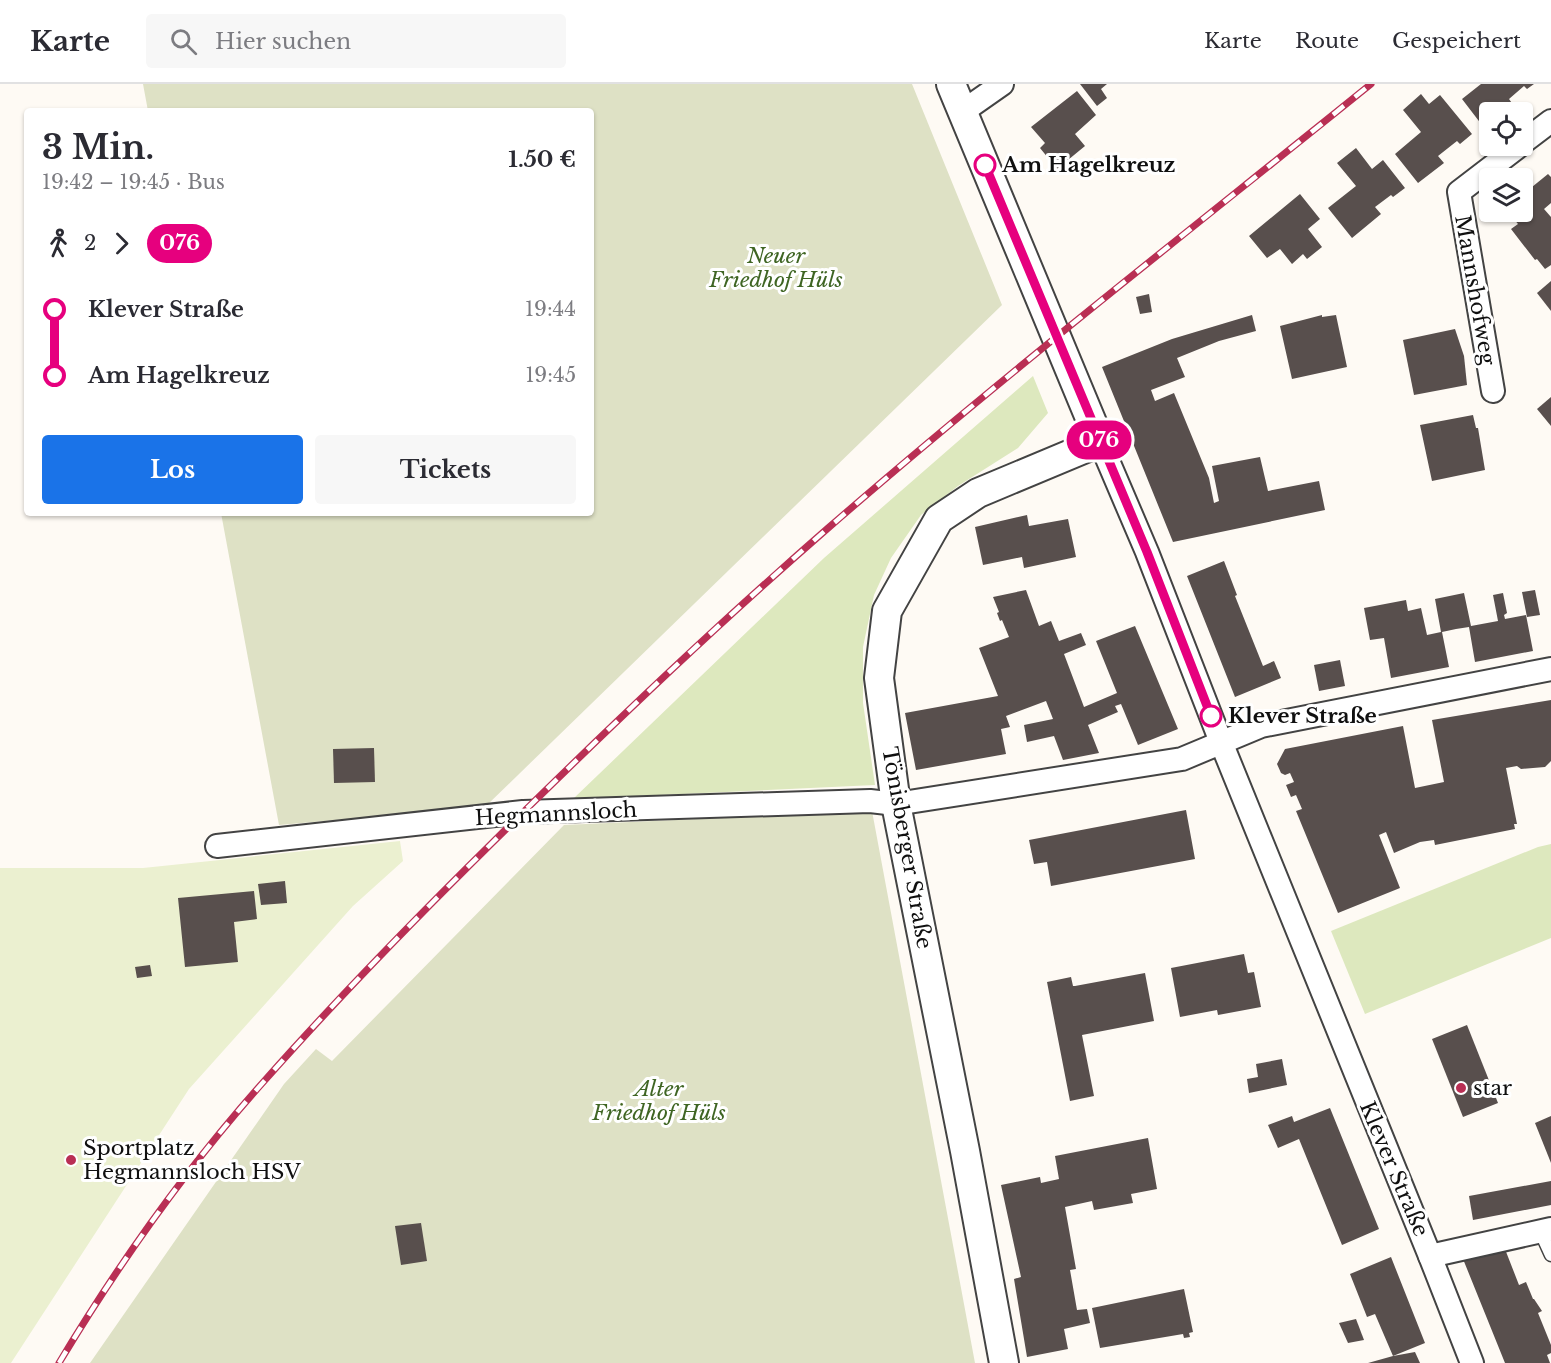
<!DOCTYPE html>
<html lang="de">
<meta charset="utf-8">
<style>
body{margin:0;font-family:"Libre Baskerville",serif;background:#f7f7f7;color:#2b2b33;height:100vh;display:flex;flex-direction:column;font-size:22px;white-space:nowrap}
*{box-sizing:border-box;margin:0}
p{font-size:20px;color:#7c7c81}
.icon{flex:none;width:33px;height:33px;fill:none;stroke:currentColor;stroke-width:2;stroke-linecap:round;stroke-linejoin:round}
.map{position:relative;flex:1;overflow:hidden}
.sheet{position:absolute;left:24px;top:24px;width:570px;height:408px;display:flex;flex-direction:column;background:#fff;border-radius:6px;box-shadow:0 2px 4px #0004}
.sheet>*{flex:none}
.badge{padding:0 12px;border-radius:20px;font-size:21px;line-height:39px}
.fabs{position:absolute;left:1479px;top:18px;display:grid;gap:12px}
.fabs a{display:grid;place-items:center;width:54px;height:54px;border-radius:6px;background:#fff;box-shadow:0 2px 4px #0004;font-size:30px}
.map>.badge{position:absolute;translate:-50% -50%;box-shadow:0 0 0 3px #fff}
.legs{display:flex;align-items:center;gap:9px;height:66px;padding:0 18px;font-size:20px}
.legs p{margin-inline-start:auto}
.head{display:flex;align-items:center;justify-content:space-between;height:102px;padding:0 18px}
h1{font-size:33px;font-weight:800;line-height:45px}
.cta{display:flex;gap:12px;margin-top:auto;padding:12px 18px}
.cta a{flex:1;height:69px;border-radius:6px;background:#1a73e8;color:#fff;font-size:24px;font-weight:800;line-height:69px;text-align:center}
.cta a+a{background:#f7f7f7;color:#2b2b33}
ul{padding:0 18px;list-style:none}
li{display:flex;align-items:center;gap:21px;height:66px;font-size:22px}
li i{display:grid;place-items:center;width:9px;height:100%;margin:0 8px;background:currentColor}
li i::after{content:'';width:15px;height:15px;margin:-8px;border:4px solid;border-radius:50%;background:#fff}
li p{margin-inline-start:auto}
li:first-child i{background:linear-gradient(#0000 50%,currentColor 0)}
li:last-child i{background:linear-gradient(currentColor 50%,#0000 0)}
header{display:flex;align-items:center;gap:36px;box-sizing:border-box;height:84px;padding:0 30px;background:#fff;border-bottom:2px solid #e1e1e2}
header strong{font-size:28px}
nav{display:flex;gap:33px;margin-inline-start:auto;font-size:21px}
.search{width:420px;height:54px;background:#f7f7f7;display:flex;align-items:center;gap:15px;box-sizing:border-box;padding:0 21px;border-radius:6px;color:#7c7c81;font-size:22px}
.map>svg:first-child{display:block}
.green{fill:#dde8be}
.cemetery{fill:#dee1c5}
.pitch{fill:#ebf0d0}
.building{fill:#584f4d}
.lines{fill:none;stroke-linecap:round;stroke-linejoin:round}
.service-casing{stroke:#434343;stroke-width:15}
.minor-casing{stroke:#434343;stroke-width:26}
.tertiary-casing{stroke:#434343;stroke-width:32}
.service{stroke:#fff;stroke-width:12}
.minor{stroke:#fff;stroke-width:22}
.tertiary{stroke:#fff;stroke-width:28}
.rail-casing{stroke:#b92f54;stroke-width:7}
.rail{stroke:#fff;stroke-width:4.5;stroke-dasharray:14;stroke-linecap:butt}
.line-1-casing{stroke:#fff;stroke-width:14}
.line-1{stroke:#e6007e;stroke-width:9}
.stop-1-dot{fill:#fff;stroke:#e6007e;stroke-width:3}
.poi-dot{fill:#b92f54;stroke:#fff;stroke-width:2}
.labels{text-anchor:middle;stroke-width:6;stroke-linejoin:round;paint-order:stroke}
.stop-label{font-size:21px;font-weight:bold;fill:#101010;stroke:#fff;text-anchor:start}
.park-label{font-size:21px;font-style:italic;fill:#3f6523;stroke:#fff}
.street-label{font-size:21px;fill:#101010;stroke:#fff}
.poi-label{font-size:21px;fill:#101010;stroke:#fff;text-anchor:start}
</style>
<header>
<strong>Karte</strong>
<div class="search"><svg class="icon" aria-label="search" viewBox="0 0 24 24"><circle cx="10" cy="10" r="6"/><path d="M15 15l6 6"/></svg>Hier suchen</div>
<nav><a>Karte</a><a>Route</a><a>Gespeichert</a></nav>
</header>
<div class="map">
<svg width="1551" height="1279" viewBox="0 0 1551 1279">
<rect width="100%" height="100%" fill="#fefaf4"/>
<g class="green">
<polygon points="1033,292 1048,329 1018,364 958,402 921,431 891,474 874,511 863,563 863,619 875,701 573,715 824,474"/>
<polygon points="1551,760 1551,854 1365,930 1331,847 1538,763"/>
</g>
<g class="cemetery">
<polygon points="143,0 912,0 1002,221 485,723 279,741 221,429 591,429 591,27 148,27"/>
<polygon points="872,727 975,1279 90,1279 284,1000 316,965 332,977 564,741"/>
</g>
<polygon class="pitch" points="400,757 403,777 353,822 189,1005 11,1279 0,1279 0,784 143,784"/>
<g class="building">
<polygon points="1080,0 1107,0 1101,5 1107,14 1097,22"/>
<polygon points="1481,0 1534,0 1527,5 1524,2 1509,15 1514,22 1506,28 1490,28 1490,42 1485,45 1462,15"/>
<polygon points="1077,7 1096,31 1075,50 1085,62 1057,85 1040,64 1045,59 1031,43"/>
<polygon points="1421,10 1429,20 1440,11 1472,50 1460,60 1457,57 1438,72 1444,79 1418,99 1395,70 1421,48 1403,26"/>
<polygon points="1356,64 1372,85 1383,76 1405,104 1393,113 1391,111 1375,123 1381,130 1352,154 1328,124 1356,102 1337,79"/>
<polygon points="1548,90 1551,93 1551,119 1544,125 1551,133 1551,181 1545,185 1537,175 1535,176 1511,145 1518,140 1508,128 1522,128 1522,111"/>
<polygon points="1300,110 1320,135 1308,145 1322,163 1307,175 1303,170 1292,180 1280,165 1267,174 1249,152"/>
<polygon points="1551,197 1551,227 1537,209"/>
<polygon points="1149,210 1152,228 1140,230 1136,213"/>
<polygon points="1252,231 1256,247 1219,257 1177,274 1185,293 1151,306 1155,317 1174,309 1209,394 1214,419 1219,417 1212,382 1260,373 1268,407 1319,397 1325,426 1173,458 1102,283 1172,255"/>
<polygon points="1322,231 1322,233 1336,231 1347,283 1292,295 1280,242"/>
<polygon points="1455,245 1464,272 1467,301 1414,311 1403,256"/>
<polygon points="1551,313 1551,342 1537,325"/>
<polygon points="1473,331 1476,344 1478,344 1485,386 1432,397 1420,341"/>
<polygon points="1027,431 1029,442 1068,435 1076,473 1024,484 1022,473 983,481 975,443"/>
<polygon points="1224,477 1237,511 1235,512 1263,582 1274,577 1281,594 1235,613 1187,492"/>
<polygon points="1026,506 1039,542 1051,537 1059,557 1081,549 1086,561 1064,570 1084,623 1117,609 1096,557 1135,542 1178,645 1138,661 1121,620 1115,622 1118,628 1088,641 1099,669 1063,676 1054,652 1027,658 1024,641 1053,635 1046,617 1006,632 1010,643 1001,645 1006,670 916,686 905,629 998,612 979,564 1009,553 1002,536 1000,537 997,529 999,528 993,513"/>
<polygon points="1535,506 1540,531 1527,533 1522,508"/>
<polygon points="1464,509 1471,542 1498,537 1493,511 1503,509 1507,529 1504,531 1505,535 1526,531 1533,567 1475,578 1469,543 1456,545 1442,548 1449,583 1391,594 1384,554 1370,556 1364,524 1406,516 1408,527 1421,524 1427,551 1441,548 1435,515"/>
<polygon points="1340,576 1345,602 1319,607 1314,581"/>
<polygon points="1551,616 1551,677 1545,683 1521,685 1517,682 1506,684 1517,740 1514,740 1515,745 1435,761 1434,756 1420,758 1394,769 1386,748 1379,751 1400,804 1338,829 1296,727 1302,725 1296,711 1291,713 1286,701 1294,698 1290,689 1285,691 1281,689 1277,680 1285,665 1403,642 1415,704 1444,698 1432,636"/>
<polygon points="374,664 375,698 334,699 333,665"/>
<polygon points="1186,726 1195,775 1051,802 1047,778 1034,780 1029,756"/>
<polygon points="285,797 287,819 261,821 258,800"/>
<polygon points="254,807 257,835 234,838 238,878 185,883 178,814"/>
<polygon points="1244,870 1248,889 1254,888 1261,923 1218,931 1217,926 1180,933 1171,884"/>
<polygon points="150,881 152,892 137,894 135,883"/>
<polygon points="1145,889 1154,937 1082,951 1094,1012 1070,1017 1047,898 1071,893 1073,902 1075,902"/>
<polygon points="1467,941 1498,1019 1463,1033 1432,955"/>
<polygon points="1282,975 1287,1001 1249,1009 1247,995 1258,993 1256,980"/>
<polygon points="1330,1024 1379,1145 1342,1161 1299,1055 1278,1064 1268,1041 1292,1032 1294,1038"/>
<polygon points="1551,1032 1551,1079 1535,1039"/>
<polygon points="1148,1054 1157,1105 1131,1110 1133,1119 1094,1126 1092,1117 1065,1123 1076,1185 1070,1186 1077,1226 1087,1225 1090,1239 1064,1245 1068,1265 1027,1273 1014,1195 1021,1193 1001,1101 1040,1093 1041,1099 1059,1095 1055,1072"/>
<polygon points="1551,1097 1551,1121 1473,1136 1469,1112"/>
<polygon points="421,1139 427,1177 401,1181 395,1142"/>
<polygon points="1503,1160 1519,1201 1526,1198 1533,1215 1534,1215 1542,1227 1538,1229 1551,1261 1551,1269 1547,1271 1550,1279 1505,1279 1463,1175"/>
<polygon points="1391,1173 1425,1259 1393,1272 1375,1230 1367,1233 1350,1190"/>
<polygon points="1184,1205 1193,1248 1189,1249 1190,1253 1184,1254 1183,1250 1100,1264 1092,1224"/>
<polygon points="1356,1235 1364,1256 1348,1259 1339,1239"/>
<polygon points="1415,1268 1420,1279 1368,1279 1393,1272"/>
</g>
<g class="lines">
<g class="service-casing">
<polyline id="service" points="1540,1147 1551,1171"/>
</g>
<g class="minor-casing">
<g id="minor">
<polyline points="962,28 1002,0"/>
<polyline points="1522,59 1551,37"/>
<polyline points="1493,307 1459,108 1519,62"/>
<polyline points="1100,358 1147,468 1221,658 1430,1172 1472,1279"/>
<polyline points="217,762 523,728 870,717 896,720 1182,675 1261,642 1551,585"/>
<polyline points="1430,1172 1551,1145"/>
</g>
</g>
<g class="tertiary-casing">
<polyline id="tertiary" points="951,0 1100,358 978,409 939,435 887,527 879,594 896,720 965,1067 1004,1279"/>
</g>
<use href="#service" class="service"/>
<use href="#minor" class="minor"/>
<use href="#tertiary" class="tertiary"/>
<g class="rail-casing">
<path id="rail" d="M59,1279C119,1179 188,1082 266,995C337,915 413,837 490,761C599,653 711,546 827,445C1004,291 1189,147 1371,0"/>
</g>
<use href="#rail" class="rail"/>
</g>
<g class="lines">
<g class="line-1-casing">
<polyline id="line-1" points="985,81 1147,468 1211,632"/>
</g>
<use href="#line-1" class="line-1"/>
</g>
<g class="stop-1-dot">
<circle cx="985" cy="81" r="10"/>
<circle cx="1211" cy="632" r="10"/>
</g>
<g class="poi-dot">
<circle cx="1461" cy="1004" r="6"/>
<circle cx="71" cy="1076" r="6"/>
</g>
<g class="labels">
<g class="stop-label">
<text x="1002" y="88">Am Hagelkreuz</text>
<text x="1228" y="639">Klever Straße</text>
</g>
<g class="park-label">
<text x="776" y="179">Neuer<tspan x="776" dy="24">Friedhof Hüls</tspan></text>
<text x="659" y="1012">Alter<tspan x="659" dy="24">Friedhof Hüls</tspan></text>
</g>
<g class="street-label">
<text transform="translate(1475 206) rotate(80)" y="7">Mannshofweg</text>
<text transform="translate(556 730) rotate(-3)" y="7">Hegmannsloch</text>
<text transform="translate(907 764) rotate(80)" y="7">Tönisberger Straße</text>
<text transform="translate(1394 1085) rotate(67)" y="7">Klever Straße</text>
</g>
<g class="poi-label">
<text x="1473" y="1011">star</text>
<text x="83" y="1071">Sportplatz<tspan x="83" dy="24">Hegmannsloch HSV</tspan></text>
</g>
</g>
</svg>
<div class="fabs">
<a><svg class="icon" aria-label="locate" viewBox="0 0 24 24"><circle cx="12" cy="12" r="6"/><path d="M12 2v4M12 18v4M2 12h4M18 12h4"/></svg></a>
<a><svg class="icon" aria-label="layers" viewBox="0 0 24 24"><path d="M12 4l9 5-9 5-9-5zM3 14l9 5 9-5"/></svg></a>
</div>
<b class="badge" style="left:1099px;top:356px;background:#e6007e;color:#fff">076</b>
<section class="sheet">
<div class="head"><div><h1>3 Min.</h1><p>19:42 – 19:45 · Bus</p></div><b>1.50 €</b></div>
<div class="legs"><svg class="icon" aria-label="walk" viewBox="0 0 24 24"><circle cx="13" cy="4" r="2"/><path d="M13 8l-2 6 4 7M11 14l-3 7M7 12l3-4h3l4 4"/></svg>2<svg class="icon" aria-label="forward" viewBox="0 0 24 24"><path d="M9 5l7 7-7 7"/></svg><b class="badge" style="background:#e6007e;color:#fff">076</b></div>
<ul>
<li><i style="color:#e6007e"></i><b>Klever Straße</b><p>19:44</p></li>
<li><i style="color:#e6007e"></i><b>Am Hagelkreuz</b><p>19:45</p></li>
</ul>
<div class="cta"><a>Los</a><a>Tickets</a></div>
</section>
</div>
